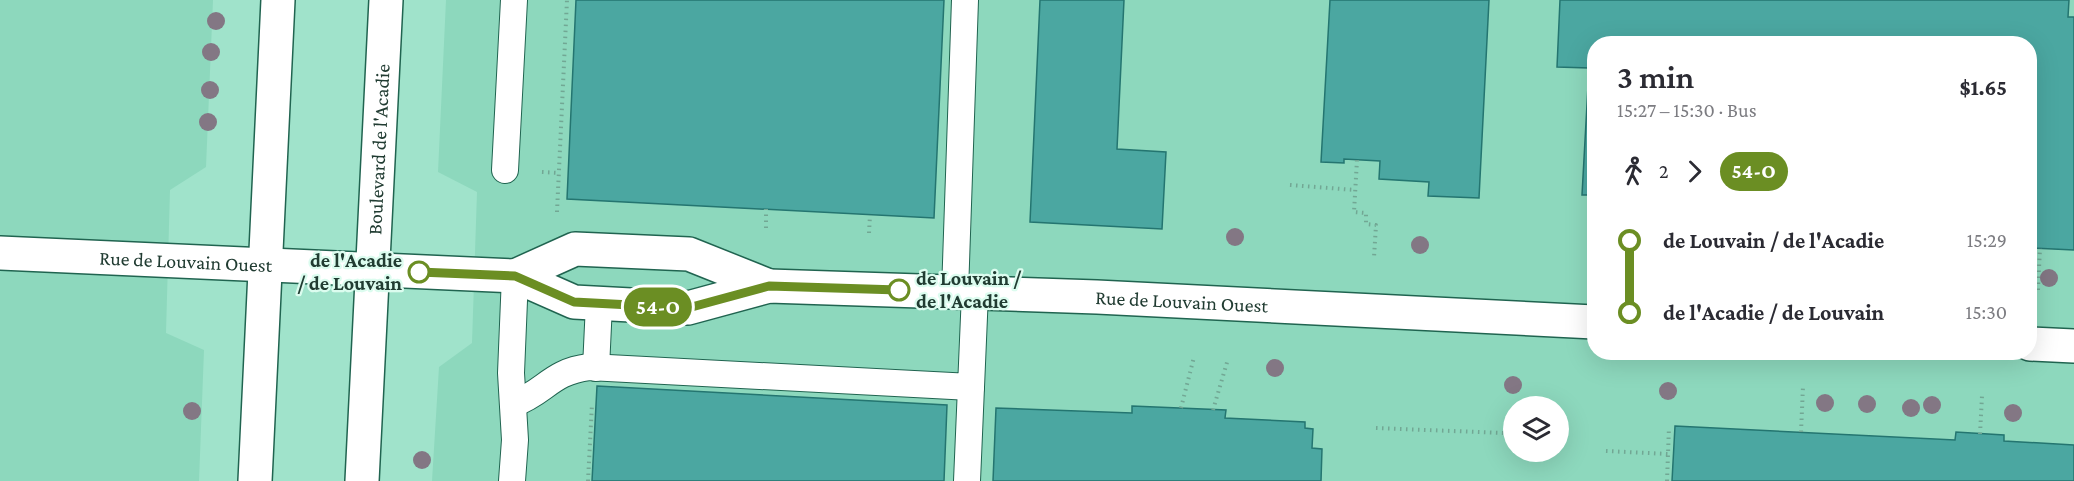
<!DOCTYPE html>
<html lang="fr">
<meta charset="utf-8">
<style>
body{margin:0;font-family:"Crimson Pro",serif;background:#f2f2f3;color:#2b2b33;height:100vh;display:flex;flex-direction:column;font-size:22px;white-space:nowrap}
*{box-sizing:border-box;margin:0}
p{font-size:20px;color:#7c7c81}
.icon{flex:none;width:33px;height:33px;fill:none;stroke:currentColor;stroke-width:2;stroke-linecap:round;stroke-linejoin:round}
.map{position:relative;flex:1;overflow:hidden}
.sheet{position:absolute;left:1587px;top:36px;width:450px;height:324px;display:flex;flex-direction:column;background:#fff;border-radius:24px;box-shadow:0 6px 24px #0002}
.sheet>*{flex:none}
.badge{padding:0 12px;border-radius:20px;font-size:21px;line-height:39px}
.tools{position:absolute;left:1503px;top:396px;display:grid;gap:12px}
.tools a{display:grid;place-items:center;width:66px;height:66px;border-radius:50%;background:#fff;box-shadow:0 6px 24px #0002;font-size:30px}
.map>.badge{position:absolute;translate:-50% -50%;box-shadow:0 0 0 3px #fff}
.legs{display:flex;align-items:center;gap:9px;height:66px;padding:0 30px;font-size:20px}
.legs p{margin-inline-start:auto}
.overview{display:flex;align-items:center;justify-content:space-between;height:102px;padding:0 30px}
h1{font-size:33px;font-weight:600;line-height:45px}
ul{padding:0 30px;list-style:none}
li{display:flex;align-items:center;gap:21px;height:72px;font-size:22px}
li i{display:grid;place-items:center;width:9px;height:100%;margin:0 8px;background:currentColor}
li i::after{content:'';width:15px;height:15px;margin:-8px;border:4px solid;border-radius:50%;background:#fff}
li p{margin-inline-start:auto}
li:first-child i{background:linear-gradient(#0000 50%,currentColor 0)}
li:last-child i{background:linear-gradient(currentColor 50%,#0000 0)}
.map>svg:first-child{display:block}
.built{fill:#8dd8bd;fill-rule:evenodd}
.building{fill:#4ba7a1;stroke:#247570;stroke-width:1.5}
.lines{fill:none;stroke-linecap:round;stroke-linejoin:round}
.service-casing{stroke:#206450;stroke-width:28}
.minor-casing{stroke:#206450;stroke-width:36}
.secondary-casing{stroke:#206450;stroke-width:36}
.path{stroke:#72a794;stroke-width:4;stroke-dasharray:1.5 4.5;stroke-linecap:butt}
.service{stroke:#fff;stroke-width:26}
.minor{stroke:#fff;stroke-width:33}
.secondary{stroke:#fff;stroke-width:33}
.tree{fill:#837784}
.line-1-casing{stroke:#fff;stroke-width:14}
.line-1{stroke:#6b8e23;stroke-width:9}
.stop-1-dot{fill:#fff;stroke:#6b8e23;stroke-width:3}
.labels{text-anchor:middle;stroke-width:4.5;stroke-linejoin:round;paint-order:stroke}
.street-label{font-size:20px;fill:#213c32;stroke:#dcfcef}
.stop-label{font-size:20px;font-weight:bold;fill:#213c32;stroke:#dcfcef;text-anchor:end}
</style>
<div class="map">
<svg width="2074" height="481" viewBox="0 0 2074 481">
<rect width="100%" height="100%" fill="#a0e3cb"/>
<g class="built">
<polygon points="0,0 213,0 206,167 170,190 166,333 204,350 199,481 0,481"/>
<path d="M446,0H2074V481H432L439,367L472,343L477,192L438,172ZM1594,44H2030V352H1594ZM1514,406H1558V452H1514Z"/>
</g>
<g class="building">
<polygon points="576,0 944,0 934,218 567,199"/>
<polygon points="1040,0 1124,0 1117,149 1166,152 1162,229 1030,222"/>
<polygon points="1330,0 1489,0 1479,198 1428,196 1429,182 1379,179 1380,161 1344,159 1344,163 1321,162"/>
<polygon points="1560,0 2069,0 2068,17 2074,17 2074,250 2030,248 2030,44 1594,44 1594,195 1582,195 1589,68 1557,67"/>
<polygon points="597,386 947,405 944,481 592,481"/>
<polygon points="1132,406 1226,410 1225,418 1305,422 1305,428 1313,429 1312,448 1322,449 1321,481 993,481 996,408 1132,413"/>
<polygon points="1675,426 1955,440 1956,432 2004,435 2004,441 2074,445 2074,481 1672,481"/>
</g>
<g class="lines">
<g class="service-casing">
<g id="service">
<polyline points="505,170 514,0"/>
<polyline points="955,292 965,0"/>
<polyline points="596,368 599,304"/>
<path d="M513,404C546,392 550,372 589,367L971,387L975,293"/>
<polyline points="512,481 515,440 511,373 515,276"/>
<polyline points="967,481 971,387"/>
</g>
</g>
<g class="minor-casing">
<g id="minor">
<path id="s1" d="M0,253L515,276L574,302L688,308L769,286L1097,297L1594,322"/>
<polyline points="515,276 575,249 689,254 769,286"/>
<polyline points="2030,344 2074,346"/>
</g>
</g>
<g class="secondary-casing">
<g id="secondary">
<polyline points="255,481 278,0"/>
<path id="s2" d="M362,481L386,0"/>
</g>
</g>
<g class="path">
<polyline points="1357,160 1354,212 1366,213 1366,224 1376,225 1374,257"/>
<polyline points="542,172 559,173"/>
<polyline points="1290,185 1355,190"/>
<polyline points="557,212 567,0"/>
<polyline points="766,228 766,209"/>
<polyline points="869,233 870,215"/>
<polyline points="2038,290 2040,248"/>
<polyline points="1181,408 1194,357"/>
<polyline points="1213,410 1228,359"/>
<polyline points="1376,428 1503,433"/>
<polyline points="1801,432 1803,387"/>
<polyline points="1980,434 1982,396"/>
<polyline points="1606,451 1668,454"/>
<polyline points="588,481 592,404"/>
<polyline points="1667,481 1669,427"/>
</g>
<use href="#service" class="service"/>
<use href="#minor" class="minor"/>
<use href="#secondary" class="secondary"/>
</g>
<g class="tree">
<circle cx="216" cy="21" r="9"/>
<circle cx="211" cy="52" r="9"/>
<circle cx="210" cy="90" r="9"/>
<circle cx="208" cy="122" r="9"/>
<circle cx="1235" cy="237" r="9"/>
<circle cx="1420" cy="245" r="9"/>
<circle cx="2049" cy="278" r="9"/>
<circle cx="1275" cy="368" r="9"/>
<circle cx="1513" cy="385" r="9"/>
<circle cx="1668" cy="391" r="9"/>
<circle cx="1825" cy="403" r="9"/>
<circle cx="1867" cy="404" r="9"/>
<circle cx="1932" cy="405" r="9"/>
<circle cx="1911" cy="408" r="9"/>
<circle cx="192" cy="411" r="9"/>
<circle cx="2013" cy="413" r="9"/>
<circle cx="422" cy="460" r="9"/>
</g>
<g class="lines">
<g class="line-1-casing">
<polyline id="line-1" points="419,272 515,276 574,302 688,308 769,286 899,290"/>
</g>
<use href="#line-1" class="line-1"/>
</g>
<g class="stop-1-dot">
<circle cx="419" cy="272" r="10"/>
<circle cx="899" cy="290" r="10"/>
</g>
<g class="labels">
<g class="street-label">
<text dy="7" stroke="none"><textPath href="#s2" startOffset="332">Boulevard de l'Acadie</textPath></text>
<text dy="7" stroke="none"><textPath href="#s1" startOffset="186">Rue de Louvain Ouest</textPath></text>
<text dy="7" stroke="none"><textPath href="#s1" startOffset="1191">Rue de Louvain Ouest</textPath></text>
</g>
<g class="stop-label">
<text x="402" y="267">de l'Acadie<tspan x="402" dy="23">/ de Louvain</tspan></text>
<text x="916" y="285" text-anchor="start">de Louvain /<tspan x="916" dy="23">de l'Acadie</tspan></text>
</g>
</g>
</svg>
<div class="tools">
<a><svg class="icon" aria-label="layers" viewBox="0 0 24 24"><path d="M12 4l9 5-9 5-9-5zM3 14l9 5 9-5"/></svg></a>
</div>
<b class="badge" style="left:658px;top:307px;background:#6b8e23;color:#fff">54-O</b>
<section class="sheet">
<div class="overview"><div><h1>3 min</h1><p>15:27 – 15:30 · Bus</p></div><b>$1.65</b></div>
<div class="legs"><svg class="icon" aria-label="walk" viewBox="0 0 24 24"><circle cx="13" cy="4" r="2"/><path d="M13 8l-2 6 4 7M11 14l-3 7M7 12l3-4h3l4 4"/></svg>2<svg class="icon" aria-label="forward" viewBox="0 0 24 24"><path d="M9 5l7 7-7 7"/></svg><b class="badge" style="background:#6b8e23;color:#fff">54-O</b></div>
<ul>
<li><i style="color:#6b8e23"></i><b>de Louvain / de l'Acadie</b><p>15:29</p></li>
<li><i style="color:#6b8e23"></i><b>de l'Acadie / de Louvain</b><p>15:30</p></li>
</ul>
</section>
</div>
